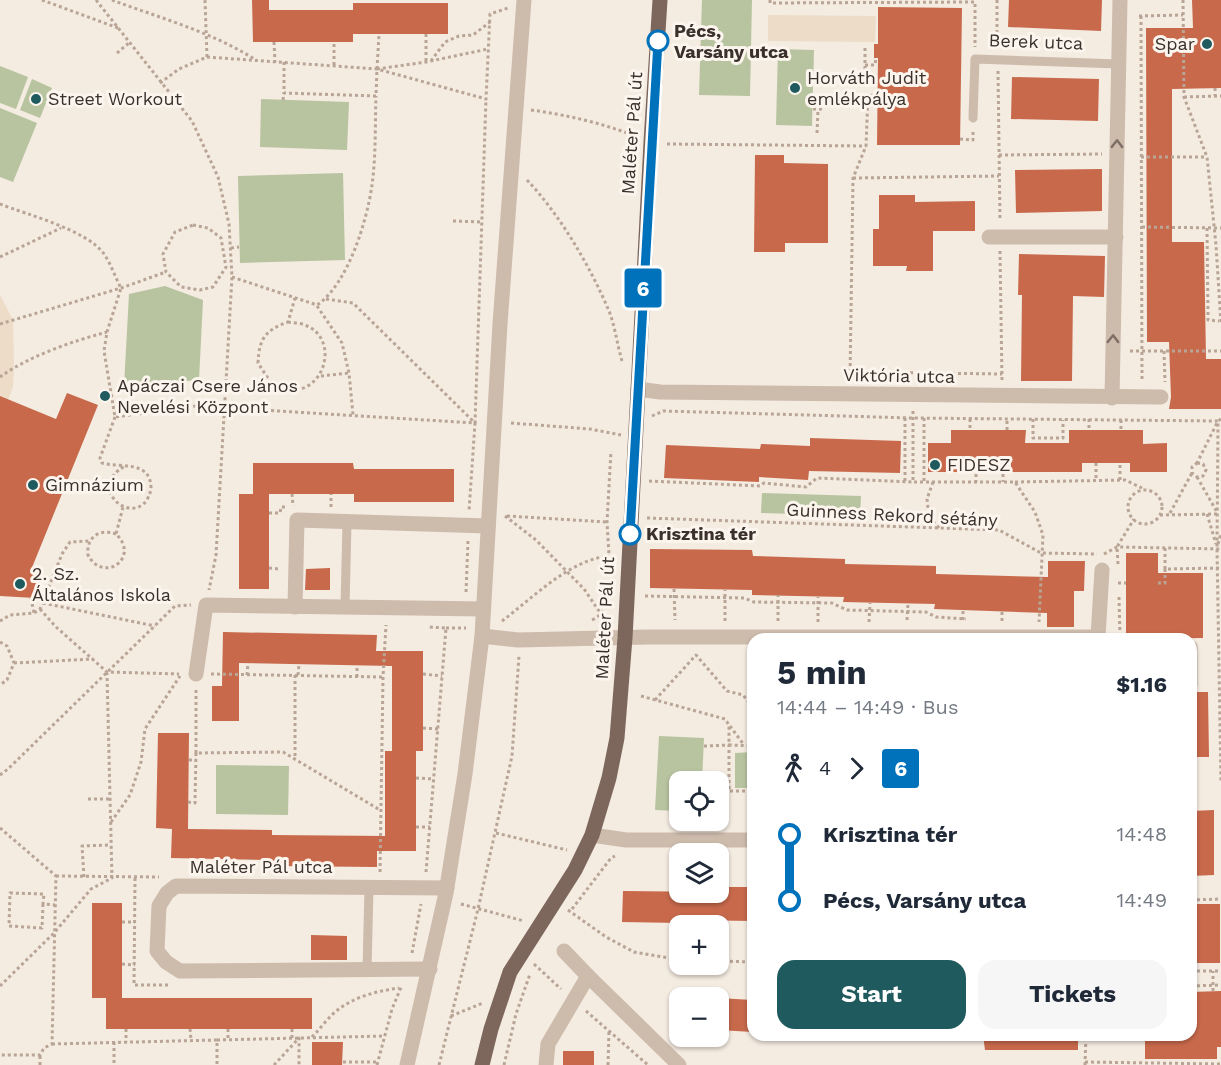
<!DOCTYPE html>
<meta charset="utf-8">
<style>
body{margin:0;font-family:"Work Sans",sans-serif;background:#f6f6f7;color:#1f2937;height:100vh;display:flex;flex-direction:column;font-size:22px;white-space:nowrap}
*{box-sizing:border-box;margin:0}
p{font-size:20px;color:#747a83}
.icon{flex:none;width:33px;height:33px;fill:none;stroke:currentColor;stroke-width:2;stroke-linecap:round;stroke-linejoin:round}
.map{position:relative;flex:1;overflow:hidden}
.side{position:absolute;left:747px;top:633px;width:450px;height:408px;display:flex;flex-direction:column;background:#fff;border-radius:18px;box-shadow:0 2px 4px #0004}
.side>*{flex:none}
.badge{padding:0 12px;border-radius:4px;font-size:21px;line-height:39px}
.tools{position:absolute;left:669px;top:771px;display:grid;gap:12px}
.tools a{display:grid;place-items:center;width:60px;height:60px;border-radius:12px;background:#fff;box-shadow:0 2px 4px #0004;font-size:30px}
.map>.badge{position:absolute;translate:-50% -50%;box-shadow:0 0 0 3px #fff}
.legs{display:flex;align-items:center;gap:9px;height:66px;padding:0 30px;font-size:20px}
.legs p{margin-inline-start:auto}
.headline{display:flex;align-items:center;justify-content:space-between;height:102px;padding:0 30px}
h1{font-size:33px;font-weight:700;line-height:45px}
.action{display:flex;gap:12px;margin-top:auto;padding:12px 30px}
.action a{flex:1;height:69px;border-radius:18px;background:#1f5a5e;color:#fff;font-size:24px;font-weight:700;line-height:69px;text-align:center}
.action a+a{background:#f6f6f7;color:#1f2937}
ul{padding:0 30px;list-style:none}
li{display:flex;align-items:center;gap:21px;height:66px;font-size:22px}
li i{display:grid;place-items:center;width:9px;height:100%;margin:0 8px;background:currentColor}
li i::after{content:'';width:15px;height:15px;margin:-8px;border:4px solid;border-radius:50%;background:#fff}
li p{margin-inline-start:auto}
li:first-child i{background:linear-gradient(#0000 50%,currentColor 0)}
li:last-child i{background:linear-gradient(currentColor 50%,#0000 0)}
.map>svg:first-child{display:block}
.green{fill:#b8c4a0}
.plaza{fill:#ecdcc8}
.building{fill:#c8694b}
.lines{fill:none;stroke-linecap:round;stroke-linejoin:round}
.path{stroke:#b9a596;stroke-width:3;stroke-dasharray:3 3;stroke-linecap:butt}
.service{stroke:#cdbbac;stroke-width:9}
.minor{stroke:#cdbbac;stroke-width:15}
.primary{stroke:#7d675c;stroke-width:15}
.oneway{stroke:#7d6f65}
.line-1-casing{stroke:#fff;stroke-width:14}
.line-1{stroke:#0072bc;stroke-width:9}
.stop-1-dot{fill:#fff;stroke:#0072bc;stroke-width:3}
.poi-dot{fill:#1f5a5e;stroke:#fbf5ee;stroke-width:2}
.labels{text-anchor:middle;stroke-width:6;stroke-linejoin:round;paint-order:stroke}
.stop-label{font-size:18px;font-weight:bold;fill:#3b302b;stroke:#fbf5ee;text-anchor:start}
.street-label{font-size:18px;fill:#3b302b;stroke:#fbf5ee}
.poi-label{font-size:18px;fill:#3b302b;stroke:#fbf5ee;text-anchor:start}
</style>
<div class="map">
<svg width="1221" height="1065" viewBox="0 0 1221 1065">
<rect width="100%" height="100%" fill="#f4ebe1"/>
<g class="green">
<polygon points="702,0 752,0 750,96 699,95"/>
<polygon points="778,49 814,50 812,126 776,125"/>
<polygon points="0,66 28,77 16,109 0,103"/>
<polygon points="32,79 52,88 40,118 20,110"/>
<polygon points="261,99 349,102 347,150 260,147"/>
<polygon points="0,108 37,123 13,182 0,177"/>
<polygon points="343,173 345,260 240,263 238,176"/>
<polygon points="165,286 203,300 199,380 124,386 129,294"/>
<polygon points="762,493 861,496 860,516 761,513"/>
<polygon points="659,736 704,738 702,781 680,782 679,811 655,810"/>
<polygon points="753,752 753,788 735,788 735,753"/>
<polygon points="216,765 289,766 288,815 216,814"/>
</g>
<g class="plaza">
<polygon points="768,15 876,16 875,42 768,41"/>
<polygon points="0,295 13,320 14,367 13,387 8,400 0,396"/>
</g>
<g class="building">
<polygon points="252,0 269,0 269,10 353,10 353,3 448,3 448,34 353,34 353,42 253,42"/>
<polygon points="1009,0 1102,0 1101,31 1008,27"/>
<polygon points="1192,0 1221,0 1221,88 1172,89 1172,242 1204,242 1206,359 1221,359 1221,409 1169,409 1171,397 1169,342 1147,342 1146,28 1193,28"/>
<polygon points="878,7 962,8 960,145 877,145 878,58 874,58 874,44 878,44"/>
<polygon points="1012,77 1099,79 1098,121 1011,119"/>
<polygon points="755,155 784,155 784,163 828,164 828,243 785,243 785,252 754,252"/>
<polygon points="1102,169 1102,211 1016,213 1015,170"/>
<polygon points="879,195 915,195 915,202 975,201 975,231 933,231 933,271 906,271 907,266 873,266 873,229 879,229"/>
<polygon points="1019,254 1105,256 1104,297 1073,296 1072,381 1021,381 1022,295 1018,295"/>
<polygon points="67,393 98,405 31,570 44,575 35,598 0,596 0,396 56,419"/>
<polygon points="951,430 1026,430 1025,443 1069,443 1069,430 1143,430 1143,444 1167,443 1167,472 1130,472 1130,463 1082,463 1082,472 1011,472 1011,462 965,462 965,472 928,472 928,443 951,443"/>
<polygon points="810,438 901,441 900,473 809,471 808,480 759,477 759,482 664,478 666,445 760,449 761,444 810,446"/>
<polygon points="253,463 353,463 354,469 454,469 454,502 354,502 354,494 269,494 269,589 239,589 239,494 253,494"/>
<polygon points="650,549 752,550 753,556 845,559 845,564 936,566 936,574 1048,577 1048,561 1085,561 1084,591 1074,591 1074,627 1047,627 1047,613 934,609 935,604 843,602 844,597 752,595 752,590 650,588"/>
<polygon points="1126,553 1158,553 1158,573 1203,573 1203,638 1126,639"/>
<polygon points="330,568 330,590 305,590 306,569"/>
<polygon points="223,632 377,635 376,651 423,651 423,751 416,751 416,851 377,851 377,867 272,866 272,860 171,858 172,829 156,828 158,733 189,733 188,829 272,830 272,835 385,836 385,751 392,751 392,666 239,663 239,721 212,721 212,686 222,686"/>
<polygon points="1191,692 1208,692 1209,757 1191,757"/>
<polygon points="1214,810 1214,875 1191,876 1191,811"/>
<polygon points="718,887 753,887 753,921 680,920 680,923 622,922 623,891 718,892"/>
<polygon points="92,903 122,903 122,998 312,998 312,1029 106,1029 106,998 92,998"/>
<rect x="1191" y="904" width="29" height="59"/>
<polygon points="311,935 347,936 347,960 311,960"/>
<polygon points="1221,991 1221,1047 1217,1047 1217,1059 1145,1059 1145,1035 1191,1035 1191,992"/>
<polygon points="718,998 753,1000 753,1032 718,1030"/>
<polygon points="983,1035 1078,1035 1078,1050 985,1050"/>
<polygon points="312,1042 343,1042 342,1065 312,1065"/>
<rect x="563" y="1051" width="31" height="14"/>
</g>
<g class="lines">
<g class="path">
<polyline points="42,0 118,28"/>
<polyline points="96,0 192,121 218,177 229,224 232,277 216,555 209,590"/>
<path d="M112,0C160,18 212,32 256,60"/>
<polyline points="770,0 770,3 975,2 975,47"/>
<polyline points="997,0 997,47"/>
<polyline points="1183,0 1184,97 1207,157 1216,245 1221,324"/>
<polyline points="1139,16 1183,15"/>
<polyline points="1141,16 1142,381"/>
<polyline points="426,34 426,62"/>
<polyline points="274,42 275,62"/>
<polyline points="117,53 130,42"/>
<polyline points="207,57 377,69 486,99 490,14 508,8"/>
<polyline points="431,61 445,42 459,36 473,35 490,22"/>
<polyline points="284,62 284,93 376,96 377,69 426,62 488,49"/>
<polyline points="334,65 334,42"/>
<polyline points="865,65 875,65 876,58"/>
<polyline points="377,69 379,34"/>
<polyline points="865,69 865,45"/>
<polyline points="998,71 1000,221"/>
<polyline points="160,83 179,69 207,57 205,0"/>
<polyline points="1215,88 1215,96"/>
<polyline points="1184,97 1221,96"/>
<polyline points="283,100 284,93"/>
<polyline points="813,109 823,109"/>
<path d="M531,110C567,115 602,123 635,136"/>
<polyline points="817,133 818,109"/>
<polyline points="960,139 973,140 973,130"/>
<polyline points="667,144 866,146"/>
<polyline points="999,155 1102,154"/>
<polyline points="1141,157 1207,157"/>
<polyline points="853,178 999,176"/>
<path d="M527,180C560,215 590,266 609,311C615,326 617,344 622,361"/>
<path d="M0,204C28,215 87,230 104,254C111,264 115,277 121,288L107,332L104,351L115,417L196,406L475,423L486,99"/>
<polyline points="453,221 482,222"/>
<polygon points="193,225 208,228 221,238 226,267 213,287 200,290 181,287 166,272 163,254 175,232"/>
<polyline points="1142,227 1221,228"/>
<polyline points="1207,228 1208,320 1219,321"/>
<polyline points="231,248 239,247"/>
<polyline points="1000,251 1002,380"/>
<polyline points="0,257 61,228"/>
<path d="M232,277L317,305C348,284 367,221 372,185C376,156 375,125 376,96"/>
<polyline points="326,299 353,303 475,423 469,511"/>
<polyline points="317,306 342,343 349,373 353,415"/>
<path d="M288,322C294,323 302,323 307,326C337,339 327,386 296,390C289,391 280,387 273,386L258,363C259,339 265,330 288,322L295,298"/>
<polyline points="0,324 121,288 166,272"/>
<polyline points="1130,351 1221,351"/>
<polyline points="1164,351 1165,382"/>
<polyline points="850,372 1002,374"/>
<polyline points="321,376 349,373"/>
<path d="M0,377C29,356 73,341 107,332"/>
<polyline points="850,378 853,178 866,146 868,95 877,96"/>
<polyline points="913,411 913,482 1015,482 1035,512 1043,535 1039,622"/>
<polyline points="652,416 663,411 913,418 1218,421 1197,463"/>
<path d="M115,417L100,458L102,463C120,468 150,460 151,487C151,492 149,495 147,500C129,525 87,487 125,466"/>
<polyline points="924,418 924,482"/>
<polyline points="970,419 970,430"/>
<polyline points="1033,419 1033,438 1063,438 1063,420"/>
<polyline points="1089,419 1089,430"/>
<polyline points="1221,419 1218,421 1217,549 1221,783"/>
<polyline points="1121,420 1121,430"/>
<polyline points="511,423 590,429 621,435"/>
<polyline points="1007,430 1007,419"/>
<polyline points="976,462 976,482"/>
<polyline points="1003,462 1003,482"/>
<polyline points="1096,463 1096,481"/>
<polygon points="1197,463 1203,464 1206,470 1203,476 1197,477 1192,473 1192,467"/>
<polyline points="1197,477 1217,512"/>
<polyline points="1120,480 1120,463"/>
<polyline points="649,481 760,486 764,483 806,487 817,478 913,482"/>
<polyline points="905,481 905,418"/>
<polyline points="933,482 927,499 929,517 940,529"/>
<polyline points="1015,482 1125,480 1142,488"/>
<circle cx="1145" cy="507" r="17"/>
<polyline points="292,494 293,506"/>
<polyline points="331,507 331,494"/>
<polyline points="269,513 280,513 281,507 285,507"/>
<polyline points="1170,513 1192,473"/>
<polyline points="1207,514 1216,544"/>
<polyline points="1160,515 1218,514"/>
<polyline points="505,516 536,540 584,589 599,611 600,616"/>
<polyline points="507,516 607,522"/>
<polyline points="647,518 999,530 1041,553 1097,554"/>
<path d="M116,534C100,528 86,537 88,555C103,584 141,558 116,534L123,507"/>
<polyline points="1218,544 1221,534"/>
<polyline points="1165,548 1165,569 1221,568"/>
<polyline points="1104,554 1117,547 1221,549"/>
<polyline points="1118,564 1117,547 1134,519"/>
<polyline points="269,568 279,569"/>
<polyline points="610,571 607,522 611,451"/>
<polyline points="1118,583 1126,583"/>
<polyline points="1158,583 1165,583 1165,569"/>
<polyline points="674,589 675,620"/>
<polyline points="466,592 468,541"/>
<polyline points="37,593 46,597"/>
<polyline points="645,596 744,598 754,602 832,603 847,610 926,612 936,617 966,619"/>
<polyline points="1119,597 1120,639"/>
<polyline points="31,598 34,613"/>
<polyline points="43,603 155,626"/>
<polyline points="40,609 56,627 107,672 179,674"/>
<path d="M592,620C603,615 606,606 609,595"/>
<polyline points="907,620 908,604"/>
<polyline points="963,620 963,610"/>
<polyline points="0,621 10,615 34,613 40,609 62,554 70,542 89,541"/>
<path d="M502,621C534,597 569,560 609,556"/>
<polyline points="725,621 725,590"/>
<polyline points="778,621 778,595"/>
<polyline points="1002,621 1002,611"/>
<polyline points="818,622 818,597"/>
<polyline points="869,622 870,603"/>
<polyline points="446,628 466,628"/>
<polyline points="0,642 7,646 14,663 7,680 0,685"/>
<polyline points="14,663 93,659"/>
<polyline points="211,674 383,677"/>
<polyline points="423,674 442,676"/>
<polyline points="247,675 248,663"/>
<polyline points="295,675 295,759"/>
<polyline points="298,675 299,664"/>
<polyline points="357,677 357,665"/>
<polyline points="641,696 725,719 729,725 729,745 753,746"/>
<polyline points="655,700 696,655 727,691 743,695 753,708"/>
<polyline points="730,726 744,745"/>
<polyline points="423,728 438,729"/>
<polyline points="704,746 729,745 729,791"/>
<polyline points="196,753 196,689"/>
<polyline points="189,760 196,760"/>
<polyline points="0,775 8,769 175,606 191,605"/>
<polyline points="416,778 434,779"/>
<polyline points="718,791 753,791"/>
<polyline points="88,799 110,799"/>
<polyline points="188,802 195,803 196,753 283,752 380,810"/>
<polyline points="111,822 130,795 141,762 145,729 180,676"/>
<polyline points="416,827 430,827"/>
<polyline points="0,828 56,876 52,1044 44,1048 40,1055 0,1055"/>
<polyline points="496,833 567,850"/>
<polyline points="193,869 193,858"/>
<polyline points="250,872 250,859"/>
<polyline points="380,872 383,677 386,625"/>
<polyline points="426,872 446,628 428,627"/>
<polyline points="56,876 159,877"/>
<polyline points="84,877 82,846 111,845"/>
<polyline points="135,878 134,985 171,985"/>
<polyline points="1191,900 1221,899"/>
<polyline points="43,904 42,928 9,926 10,893 44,894 43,904 55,905"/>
<polyline points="461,904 524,921"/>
<polyline points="572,909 611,858 615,856"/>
<polyline points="568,910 606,937 634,952 680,960"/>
<polyline points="122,922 135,922"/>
<polyline points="412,953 421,904"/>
<polyline points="718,961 753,962"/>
<polyline points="122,964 135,965"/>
<polyline points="534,964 561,989"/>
<polyline points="1191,971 1221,971"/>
<polyline points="0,986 54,933 91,889 112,878 107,673"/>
<polyline points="1191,986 1221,985"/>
<polyline points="1213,991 1213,971"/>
<polyline points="586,1011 648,1065"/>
<polyline points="451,1016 483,1003"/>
<polyline points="126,1029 126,1042"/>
<polyline points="190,1029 191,1040"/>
<polyline points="228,1029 228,1040"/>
<path d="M312,1037C321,1028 329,1016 339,1009C356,996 378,991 399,988"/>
<polyline points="292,1038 292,1029"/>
<polyline points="217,1040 385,1036"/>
<polyline points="114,1042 114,1065"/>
<polyline points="52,1044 217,1040 217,1065"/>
<polyline points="343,1062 378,1062"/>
<polyline points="1085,1062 1221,1064"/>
<polyline points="40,1065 40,1055"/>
<polyline points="274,1065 299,1038 299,1065"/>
<polyline points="377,1065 392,1009 402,985"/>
<polyline points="439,1065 478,909 512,756 519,656"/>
<polyline points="504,1065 516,1014 530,974"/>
<polyline points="608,1065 609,1031"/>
<polyline points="1085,1065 1086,1035"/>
</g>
<g class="service">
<polyline points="973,118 975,59 1119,64"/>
<polyline points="345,607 347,522"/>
<polyline points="1193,646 1193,685"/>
<polyline points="1192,768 1192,799"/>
<polyline points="367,970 369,887"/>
</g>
<g class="minor">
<polyline points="989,237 1116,237"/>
<polyline points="638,389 660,392 1161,397"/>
<polyline points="1112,398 1120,0"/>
<polyline points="295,607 297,520 488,526"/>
<polyline points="482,636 518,640 648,637 1098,637 1098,639"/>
<polyline points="1098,637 1102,570"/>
<polyline points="196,674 206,605 483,609"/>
<polyline points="592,835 626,840 753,840"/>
<polyline points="564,951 588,976"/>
<polyline points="430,969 180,971 166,962 157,951 159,906 167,893 176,886 447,888"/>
<polyline points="407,1065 446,893 465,774 482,636 500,324 524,0"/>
<polyline points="546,1065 548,1044 588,976 679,1065"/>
</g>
<polyline class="primary" points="482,1065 491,1029 510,972 575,870 592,835 609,778 617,738 625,638 651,142 660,0"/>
</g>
<defs><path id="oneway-chevron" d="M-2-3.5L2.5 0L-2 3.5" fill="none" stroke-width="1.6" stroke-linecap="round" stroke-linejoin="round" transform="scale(1.5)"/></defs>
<g class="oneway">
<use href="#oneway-chevron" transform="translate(1117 144) rotate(-89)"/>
<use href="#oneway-chevron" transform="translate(1113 339) rotate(-89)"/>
</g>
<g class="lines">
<g class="line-1-casing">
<polyline id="line-1" points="630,534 658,41"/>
</g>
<use href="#line-1" class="line-1"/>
</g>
<g class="stop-1-dot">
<circle cx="658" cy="41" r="10"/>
<circle cx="630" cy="534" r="10"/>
</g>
<g class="poi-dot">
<circle cx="1207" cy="44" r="6"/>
<circle cx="795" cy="88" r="6"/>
<circle cx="36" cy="99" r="6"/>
<circle cx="105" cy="396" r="6"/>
<circle cx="935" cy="465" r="6"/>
<circle cx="33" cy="485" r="6"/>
<circle cx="20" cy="584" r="6"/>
</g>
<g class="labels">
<g class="stop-label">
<text x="674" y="37">Pécs,<tspan x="674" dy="21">Varsány utca</tspan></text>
<text x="646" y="540">Krisztina tér</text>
</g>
<g class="street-label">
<text transform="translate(1036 42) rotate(2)" y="6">Berek utca</text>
<text transform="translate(632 133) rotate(-86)" y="6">Maléter Pál út</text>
<text transform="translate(899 376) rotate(1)" y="6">Viktória utca</text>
<text transform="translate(892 515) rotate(3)" y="6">Guinness Rekord sétány</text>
<text transform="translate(605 618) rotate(-87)" y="6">Maléter Pál út</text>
<text x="261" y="873">Maléter Pál utca</text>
</g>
<g class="poi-label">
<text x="1195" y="50" text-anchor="end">Spar</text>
<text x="807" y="84">Horváth Judit<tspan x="807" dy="21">emlékpálya</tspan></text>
<text x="48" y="105">Street Workout</text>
<text x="117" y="392">Apáczai Csere János<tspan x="117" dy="21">Nevelési Központ</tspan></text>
<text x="947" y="471">FIDESZ</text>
<text x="45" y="491">Gimnázium</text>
<text x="32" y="580">2. Sz.<tspan x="32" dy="21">Általános Iskola</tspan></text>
</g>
</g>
</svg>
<div class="tools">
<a><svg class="icon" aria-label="locate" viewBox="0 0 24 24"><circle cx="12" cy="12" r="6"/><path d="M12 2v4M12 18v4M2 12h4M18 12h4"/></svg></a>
<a><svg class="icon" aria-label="layers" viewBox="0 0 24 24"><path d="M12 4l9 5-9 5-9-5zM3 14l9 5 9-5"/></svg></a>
<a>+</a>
<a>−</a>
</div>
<b class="badge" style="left:643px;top:288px;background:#0072bc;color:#fff">6</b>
<section class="side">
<div class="headline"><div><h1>5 min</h1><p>14:44 – 14:49 · Bus</p></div><b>$1.16</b></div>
<div class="legs"><svg class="icon" aria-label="walk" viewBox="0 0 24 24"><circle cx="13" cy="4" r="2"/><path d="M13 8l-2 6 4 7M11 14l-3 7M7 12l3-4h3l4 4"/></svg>4<svg class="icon" aria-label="forward" viewBox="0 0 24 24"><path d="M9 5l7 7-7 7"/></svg><b class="badge" style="background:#0072bc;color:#fff">6</b></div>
<ul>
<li><i style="color:#0072bc"></i><b>Krisztina tér</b><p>14:48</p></li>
<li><i style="color:#0072bc"></i><b>Pécs, Varsány utca</b><p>14:49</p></li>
</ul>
<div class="action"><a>Start</a><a>Tickets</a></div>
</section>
</div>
